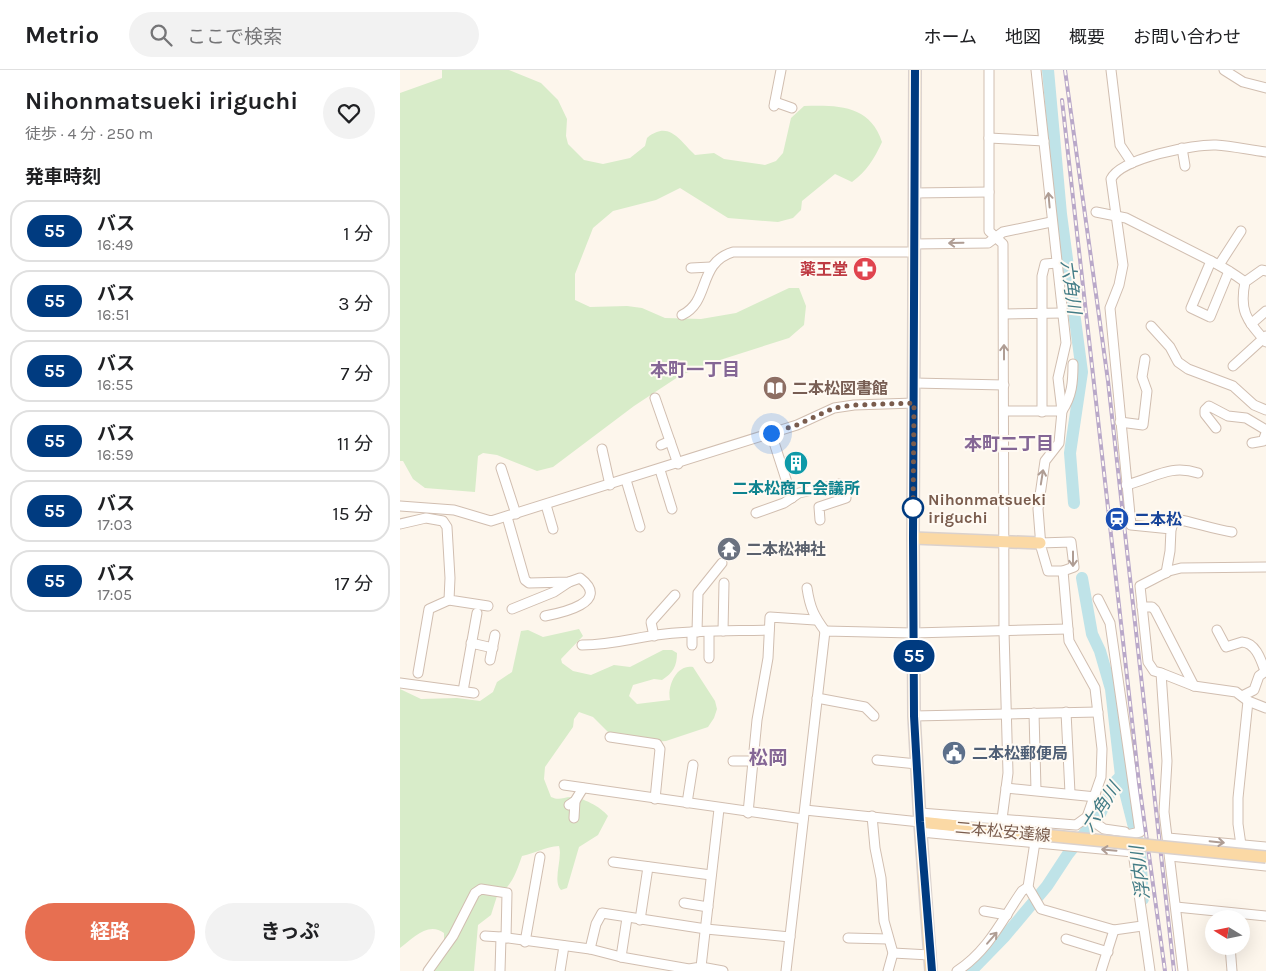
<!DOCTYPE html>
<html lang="ja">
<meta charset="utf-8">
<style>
body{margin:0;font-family:Karla,"Noto Sans JP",sans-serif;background:#f2f2f2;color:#202124;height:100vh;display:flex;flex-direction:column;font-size:19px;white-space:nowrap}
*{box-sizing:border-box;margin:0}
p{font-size:16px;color:#757577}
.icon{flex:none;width:28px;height:28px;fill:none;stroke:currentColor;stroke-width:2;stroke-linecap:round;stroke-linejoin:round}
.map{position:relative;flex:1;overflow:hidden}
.panel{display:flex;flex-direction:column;background:#fff;width:400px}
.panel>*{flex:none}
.badge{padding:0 10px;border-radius:16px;font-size:18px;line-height:32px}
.needle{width:32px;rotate:280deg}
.buttons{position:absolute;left:805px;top:840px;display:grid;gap:10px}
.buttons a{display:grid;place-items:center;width:45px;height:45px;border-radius:50%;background:#fff;box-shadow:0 5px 20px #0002;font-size:25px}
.you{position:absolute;width:25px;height:25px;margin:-12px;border:4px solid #fff;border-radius:50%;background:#1a73e8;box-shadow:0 0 0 8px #1a73e833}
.map>.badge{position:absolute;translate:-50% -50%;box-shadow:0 0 0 2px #fff}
h2{padding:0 25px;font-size:19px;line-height:45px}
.round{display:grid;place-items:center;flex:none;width:52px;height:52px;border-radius:26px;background:#f2f2f2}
.headline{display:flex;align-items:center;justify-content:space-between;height:85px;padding:0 25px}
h1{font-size:24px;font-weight:700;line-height:38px}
.button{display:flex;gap:10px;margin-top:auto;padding:10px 25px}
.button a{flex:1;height:58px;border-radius:30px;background:#e76f51;color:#fff;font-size:20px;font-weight:700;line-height:58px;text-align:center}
.button a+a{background:#f2f2f2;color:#202124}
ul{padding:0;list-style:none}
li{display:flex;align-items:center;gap:15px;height:62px;margin:0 10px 8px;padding:0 15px;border:2px solid #e0e0e0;border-radius:20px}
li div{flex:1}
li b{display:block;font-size:19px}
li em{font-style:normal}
li .badge{min-width:55px;font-weight:700;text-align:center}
header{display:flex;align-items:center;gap:30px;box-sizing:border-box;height:70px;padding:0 25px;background:#fff;border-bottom:1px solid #e0e0e0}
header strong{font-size:24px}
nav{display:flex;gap:28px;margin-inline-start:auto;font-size:18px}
.search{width:350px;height:45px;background:#f2f2f2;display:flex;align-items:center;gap:12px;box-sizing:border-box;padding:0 18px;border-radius:28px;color:#757577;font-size:19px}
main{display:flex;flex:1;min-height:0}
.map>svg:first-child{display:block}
.green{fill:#d8ecc9}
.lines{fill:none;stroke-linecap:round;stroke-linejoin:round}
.river{stroke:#bfe3e8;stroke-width:12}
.minor-casing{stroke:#d1beb0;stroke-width:11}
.major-casing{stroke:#dad1cd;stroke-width:14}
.minor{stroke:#fff;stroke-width:9}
.major{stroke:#fbd9a5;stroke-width:11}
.rail-casing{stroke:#b9a8c9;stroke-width:4}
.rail{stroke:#fffaf3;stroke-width:2;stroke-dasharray:5.5;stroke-linecap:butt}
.major-bridge-casing{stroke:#dad1cd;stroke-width:14;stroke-linecap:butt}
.major-bridge{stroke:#fbd9a5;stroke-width:11}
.oneway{stroke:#af9d94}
.line-casing{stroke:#fff;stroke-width:11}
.line{stroke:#003b80;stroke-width:8}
.walk{stroke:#7a5c4d;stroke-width:5;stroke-dasharray:0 9}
.stop-dot{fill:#fff;stroke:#003b80;stroke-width:2.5}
.labels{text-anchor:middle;stroke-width:4;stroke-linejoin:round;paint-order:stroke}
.health-label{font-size:16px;font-weight:bold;fill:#be3a42;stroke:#fffaf3;text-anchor:end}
.education-label{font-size:16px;font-weight:bold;fill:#785e54;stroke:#fffaf3;text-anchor:start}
.culture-label{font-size:16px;font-weight:bold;fill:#0d838f;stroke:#fffaf3}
.stop-label{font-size:16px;font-weight:bold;fill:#7a5c4d;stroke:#fffaf3;text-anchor:start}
.transit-label{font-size:16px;font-weight:bold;fill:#164399;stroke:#fffaf3;text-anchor:start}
.worship-label{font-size:16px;font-weight:bold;fill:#5b616d;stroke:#fffaf3;text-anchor:start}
.service-label{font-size:16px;font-weight:bold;fill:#4e5e75;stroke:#fffaf3;text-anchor:start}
.street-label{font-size:16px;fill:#7a5c4d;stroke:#fffaf3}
.water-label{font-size:18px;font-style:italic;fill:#437c86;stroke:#fffaf3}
.neighbourhood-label{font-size:18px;font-weight:bold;fill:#846695;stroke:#fffaf3}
.quarter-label{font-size:19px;font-weight:bold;fill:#846695;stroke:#fffaf3}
</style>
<header>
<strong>Metrio</strong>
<div class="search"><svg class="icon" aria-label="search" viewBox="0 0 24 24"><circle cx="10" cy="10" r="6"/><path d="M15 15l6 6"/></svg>ここで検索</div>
<nav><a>ホーム</a><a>地図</a><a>概要</a><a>お問い合わせ</a></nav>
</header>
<main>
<section class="panel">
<div class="headline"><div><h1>Nihonmatsueki iriguchi</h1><p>徒歩 · 4 分 · 250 m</p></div><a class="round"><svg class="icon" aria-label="heart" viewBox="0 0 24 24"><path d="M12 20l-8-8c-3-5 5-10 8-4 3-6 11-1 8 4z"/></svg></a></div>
<h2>発車時刻</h2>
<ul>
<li><span class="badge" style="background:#003b80;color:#fff">55</span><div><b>バス</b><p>16:49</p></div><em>1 分</em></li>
<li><span class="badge" style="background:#003b80;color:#fff">55</span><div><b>バス</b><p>16:51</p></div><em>3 分</em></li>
<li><span class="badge" style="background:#003b80;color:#fff">55</span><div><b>バス</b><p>16:55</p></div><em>7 分</em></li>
<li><span class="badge" style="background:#003b80;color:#fff">55</span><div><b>バス</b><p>16:59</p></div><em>11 分</em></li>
<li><span class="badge" style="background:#003b80;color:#fff">55</span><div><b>バス</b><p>17:03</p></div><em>15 分</em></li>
<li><span class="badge" style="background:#003b80;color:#fff">55</span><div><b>バス</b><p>17:05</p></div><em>17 分</em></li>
</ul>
<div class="button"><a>経路</a><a>きっぷ</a></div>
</section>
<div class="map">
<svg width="866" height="901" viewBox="0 0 866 901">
<rect width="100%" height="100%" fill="#fdf6ec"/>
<g class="green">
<path d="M42,0H109L141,13L158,30L167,49L166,66L168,74L184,90L203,94L230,88L245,76L247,68C269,50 279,70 295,85L314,83L324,89L365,95L376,91L383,83L391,48L404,36C438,35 470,35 482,72C474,89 467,101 452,112L435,104L402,131L401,140L393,148L378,152L328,148L280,118L256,130L213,141L193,158L175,204V230L190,237L227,236L242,238L265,248L301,249L336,243L389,218H399L406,236L404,255L389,268L320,290L281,305L234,336L153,397L137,401L97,385L83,383L78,386L75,422L25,418L13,409L3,391H0V23L42,8Z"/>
<path d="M179,559L183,566L161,589L162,593L173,601L191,605L214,595L230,597L263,580H272L277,583C277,596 273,603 262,610L254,609L233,615L229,626L237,634L270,630C267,617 276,594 293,597L315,631L317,639L314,648L308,657L266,671L253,672L211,665L193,647L179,642L174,649L173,657L145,697L144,709L151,727C160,731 163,727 171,727C182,727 201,737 208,746L198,765L179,777L167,818L161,820C152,811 163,788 159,776C145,777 136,783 122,786C116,803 112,816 97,826L91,845L78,855L74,901H30L44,873V863C28,851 12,869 0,878V619L21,629L57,628L80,631L93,622L97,612L112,602L121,561L128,560L143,567Z"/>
</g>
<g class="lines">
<g class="river">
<polyline points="648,0 661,144 682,302 670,383 674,433"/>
<polyline points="682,508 692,564 700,581 711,619 721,706 740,781 743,829"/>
<polyline points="571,901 605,866 647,816 668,784 700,744 716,711 721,706"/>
</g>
<g class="minor-casing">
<g id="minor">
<polyline points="589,0 589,161 603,174 604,561 608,703 602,749"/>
<polyline points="636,0 666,273 658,308 662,341 659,373 645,391 638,439 641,477 648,501 663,501 674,497 671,472 640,473"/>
<polyline points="711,0 720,75 732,93"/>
<polyline points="824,0 843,12 866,18"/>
<polyline points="375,32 392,38"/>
<polyline points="374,36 381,0"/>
<polyline points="589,68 644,71"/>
<polyline points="782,78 785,96"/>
<polyline points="514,123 589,122"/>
<polyline points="696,142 726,148 811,191"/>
<polyline points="514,174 588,173 603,162 651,152"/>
<polyline points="819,195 841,161"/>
<polyline points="291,198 311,197"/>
<path d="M829,201L810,247L791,238L811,191C823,197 834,204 845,212"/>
<path d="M866,201L862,200L845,212C839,242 847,250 866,272"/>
<polyline points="604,244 663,243"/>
<path d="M282,245C311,231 297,193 333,182H514"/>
<polyline points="851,254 866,241"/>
<polyline points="751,256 770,277 778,292 788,299 833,316 854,335 866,340"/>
<polyline points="833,296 866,266"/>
<polyline points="514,313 604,315"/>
<polyline points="255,328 278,394"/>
<path d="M604,341H662C672,326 673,312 673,294"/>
<polyline points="642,342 642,206 645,194 657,193"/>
<polyline points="720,352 743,355 747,321 742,307 745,289"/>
<polyline points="816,358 805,344 805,340 809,336 828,346 846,348 866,360"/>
<polyline points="371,363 392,428"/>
<polyline points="852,373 863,371 866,363"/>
<polyline points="261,375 270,371"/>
<polyline points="202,379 210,415"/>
<polyline points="101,398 116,444"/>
<polyline points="260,400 272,439"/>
<polyline points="226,410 240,457"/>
<path d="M726,415C755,408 769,394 798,403"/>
<polyline points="146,435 153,459"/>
<polyline points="0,436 54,440 91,451 397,355 434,338 454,335 514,333"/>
<polyline points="356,443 384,433 399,423 439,414 446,419 446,428 419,437 420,450"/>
<path d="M107,447L125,510L129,513L169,512L180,508C212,532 161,543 145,546"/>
<polyline points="0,454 26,448 43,451 47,457 50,508 49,530 88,536"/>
<path d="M771,459L775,449C794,452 812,459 832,462"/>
<polyline points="663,501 669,571 695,618 702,679 701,707 687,747 704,759 725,762 733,782 750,901"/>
<path d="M766,503L770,481L771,459L731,455L710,238L719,215L723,195L711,109C721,88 794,74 816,75C833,76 849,80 866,82"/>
<path d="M407,518C410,538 414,546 425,561"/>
<polyline points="698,529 710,553 740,762 727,765"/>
<polyline points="742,537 752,537 755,540 794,616"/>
<polyline points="112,539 154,522 169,512"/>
<path d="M817,560L826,577L842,572C856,573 861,590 865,601"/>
<polyline points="323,561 324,513"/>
<polyline points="292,562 292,575"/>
<polyline points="297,562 298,523 322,493"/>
<polyline points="309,562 309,588"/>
<polyline points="254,566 251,552 275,525"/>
<polyline points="71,573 93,578"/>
<path d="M182,575C215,575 235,567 265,564C300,560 335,561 369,560"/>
<polyline points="90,590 95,565"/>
<polyline points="18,603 29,539 49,530"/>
<polyline points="761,603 794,616 836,622 848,631 866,638"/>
<polyline points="0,613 74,623"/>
<polyline points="63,621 77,543"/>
<polyline points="842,626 854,620 859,606 866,601"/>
<polyline points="417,628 465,637 474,646"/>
<polyline points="666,642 670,723"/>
<polyline points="634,643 636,720"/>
<polyline points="514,646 698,642"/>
<polyline points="210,667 257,674 260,679 255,729"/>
<polyline points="477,690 517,694"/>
<polyline points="333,691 353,691"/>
<polyline points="164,715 403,749"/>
<polyline points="606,718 696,727"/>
<polyline points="287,733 293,695"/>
<polyline points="169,735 175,731 183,718"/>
<polyline points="405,740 520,752"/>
<polyline points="348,743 357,650 368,588 370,547 415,550"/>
<polyline points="520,743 676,755 687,747"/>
<polyline points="472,746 475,778 481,808 484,851 493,883 488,901"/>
<polyline points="174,748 175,731"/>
<polyline points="521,762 733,782"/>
<polyline points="768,768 866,777"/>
<polyline points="635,772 628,817 641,839 714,860 742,856"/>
<polyline points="841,775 838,754 838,728 848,631"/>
<polyline points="770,786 866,796"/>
<polyline points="213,792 311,805"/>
<polyline points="284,833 308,837"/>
<polyline points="776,837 866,846"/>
<polyline points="584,841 607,845"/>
<polyline points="240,850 248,797"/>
<polyline points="85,866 101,867"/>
<polyline points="448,868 488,869"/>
<polyline points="666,869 708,882"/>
<polyline points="125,872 140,787"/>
<polyline points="830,876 832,901"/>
<polyline points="190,879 221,887 289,899 301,897 319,739"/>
<polyline points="493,883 530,885"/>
<polyline points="221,887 227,848"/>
<polyline points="301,897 323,901"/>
<polyline points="28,901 53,866 75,823 81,819 107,823 106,868"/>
<polyline points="100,901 101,867 190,879 196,854 202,843 306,859 390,867"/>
<polyline points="160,901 164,876"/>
<polyline points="386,901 425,561 513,563 668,559"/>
<path d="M557,901C588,881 602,850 622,821L628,817"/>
<polyline points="701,901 714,860"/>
<polyline points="783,901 764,742 767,691 761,603 754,601 748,592 740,516 769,501 781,498 866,497"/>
</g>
</g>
<g class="major-casing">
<g id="major">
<polyline points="515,0 513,468 514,646 520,752 531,901"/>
<polyline points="513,468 640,473"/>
<polyline points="520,752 614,762"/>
</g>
</g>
<use href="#minor" class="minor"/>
<use href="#major" class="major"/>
<g class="rail-casing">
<g id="rail">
<polyline points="665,0 708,311 774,901"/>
<polyline points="662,30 739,713 765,901"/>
</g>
</g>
<use href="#rail" class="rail"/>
<g class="major-bridge-casing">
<polyline id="major-bridge" points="614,762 866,787"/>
</g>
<use href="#major-bridge" class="major-bridge"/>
</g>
<defs><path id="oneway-shaft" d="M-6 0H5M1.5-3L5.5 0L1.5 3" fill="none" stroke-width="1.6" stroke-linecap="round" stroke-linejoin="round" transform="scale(1.25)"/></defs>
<g class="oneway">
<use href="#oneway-shaft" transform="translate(649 130) rotate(-95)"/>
<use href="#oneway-shaft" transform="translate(556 173) rotate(179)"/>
<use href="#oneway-shaft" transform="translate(604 282) rotate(-90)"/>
<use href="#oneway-shaft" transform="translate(642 407) rotate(-81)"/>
<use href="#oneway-shaft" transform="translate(673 489) rotate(90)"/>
<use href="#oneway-shaft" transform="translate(817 772) rotate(6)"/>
<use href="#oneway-shaft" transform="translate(709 780) rotate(-175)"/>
<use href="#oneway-shaft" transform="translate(592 868) rotate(-49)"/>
</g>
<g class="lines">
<g class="line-casing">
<polyline id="line" points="515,0 513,468 514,646 520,752 532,901"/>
</g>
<use href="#line" class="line"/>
<polyline class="walk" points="371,363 397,355 434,338 454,335 514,333 513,446 513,438"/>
</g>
<defs>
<g id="pharmacy-disc" transform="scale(1.25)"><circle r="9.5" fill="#e0444e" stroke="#fffaf3"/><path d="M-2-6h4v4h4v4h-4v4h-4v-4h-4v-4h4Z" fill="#fff"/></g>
<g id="library-disc" transform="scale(1.25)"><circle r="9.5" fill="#8d6e63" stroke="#fffaf3"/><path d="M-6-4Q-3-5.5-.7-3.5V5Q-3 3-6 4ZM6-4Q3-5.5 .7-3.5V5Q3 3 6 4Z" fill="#fff"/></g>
<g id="building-disc" transform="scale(1.25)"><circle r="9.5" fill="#0f9aa8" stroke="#fffaf3"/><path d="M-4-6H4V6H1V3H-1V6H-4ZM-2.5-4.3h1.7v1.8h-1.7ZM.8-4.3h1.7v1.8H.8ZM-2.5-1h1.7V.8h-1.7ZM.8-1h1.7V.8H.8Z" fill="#fff"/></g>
<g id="station-disc" transform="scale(1.25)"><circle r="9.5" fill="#1a4fb4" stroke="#fffaf3"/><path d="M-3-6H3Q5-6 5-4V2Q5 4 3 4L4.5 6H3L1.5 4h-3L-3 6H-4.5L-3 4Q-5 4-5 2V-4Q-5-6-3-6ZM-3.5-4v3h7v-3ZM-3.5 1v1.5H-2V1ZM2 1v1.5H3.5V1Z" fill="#fff"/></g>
<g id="temple-disc" transform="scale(1.25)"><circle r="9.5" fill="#6b7280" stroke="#fffaf3"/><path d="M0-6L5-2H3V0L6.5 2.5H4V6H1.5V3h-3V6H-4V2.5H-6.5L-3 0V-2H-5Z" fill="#fff"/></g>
<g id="civic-disc" transform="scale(1.25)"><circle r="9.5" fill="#5c6f8a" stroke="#fffaf3"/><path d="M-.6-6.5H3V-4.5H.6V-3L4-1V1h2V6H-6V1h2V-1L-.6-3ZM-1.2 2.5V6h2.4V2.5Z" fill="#fff"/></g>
</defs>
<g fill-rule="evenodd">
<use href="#pharmacy-disc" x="465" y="199"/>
<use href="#library-disc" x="375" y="318"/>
<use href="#building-disc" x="396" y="393"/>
<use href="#station-disc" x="717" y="449"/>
<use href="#temple-disc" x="329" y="479"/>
<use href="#civic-disc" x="554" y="683"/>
</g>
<circle class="stop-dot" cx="513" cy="438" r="10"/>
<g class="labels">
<g class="health-label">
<text x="448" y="205">薬王堂</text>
</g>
<g class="education-label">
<text x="392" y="324">二本松図書館</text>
</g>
<g class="culture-label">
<text x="396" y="424">二本松商工会議所</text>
</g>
<g class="stop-label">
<text x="528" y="435">Nihonmatsueki<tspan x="528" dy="18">iriguchi</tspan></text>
</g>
<g class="transit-label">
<text x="734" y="455">二本松</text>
</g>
<g class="worship-label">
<text x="346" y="485">二本松神社</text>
</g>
<g class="service-label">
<text x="572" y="689">二本松郵便局</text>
</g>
<g class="street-label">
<text transform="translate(603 761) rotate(5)" y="6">二本松安達線</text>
</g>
<g class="water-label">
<text transform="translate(671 217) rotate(82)" y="6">六角川</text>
<text transform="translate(701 737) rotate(-57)" y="6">六角川</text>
<text transform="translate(740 803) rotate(-97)" y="6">浮内川</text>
</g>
<g class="neighbourhood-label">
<text x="295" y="306">本町一丁目</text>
<text x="609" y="380">本町二丁目</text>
</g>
<g class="quarter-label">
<text x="368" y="694">松岡</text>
</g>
</g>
</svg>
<div class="buttons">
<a><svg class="needle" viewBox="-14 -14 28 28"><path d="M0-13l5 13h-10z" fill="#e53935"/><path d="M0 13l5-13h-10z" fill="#757577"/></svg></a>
</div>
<div class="you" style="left:371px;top:363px"></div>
<b class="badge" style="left:514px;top:586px;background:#003b80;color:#fff">55</b>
</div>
</main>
